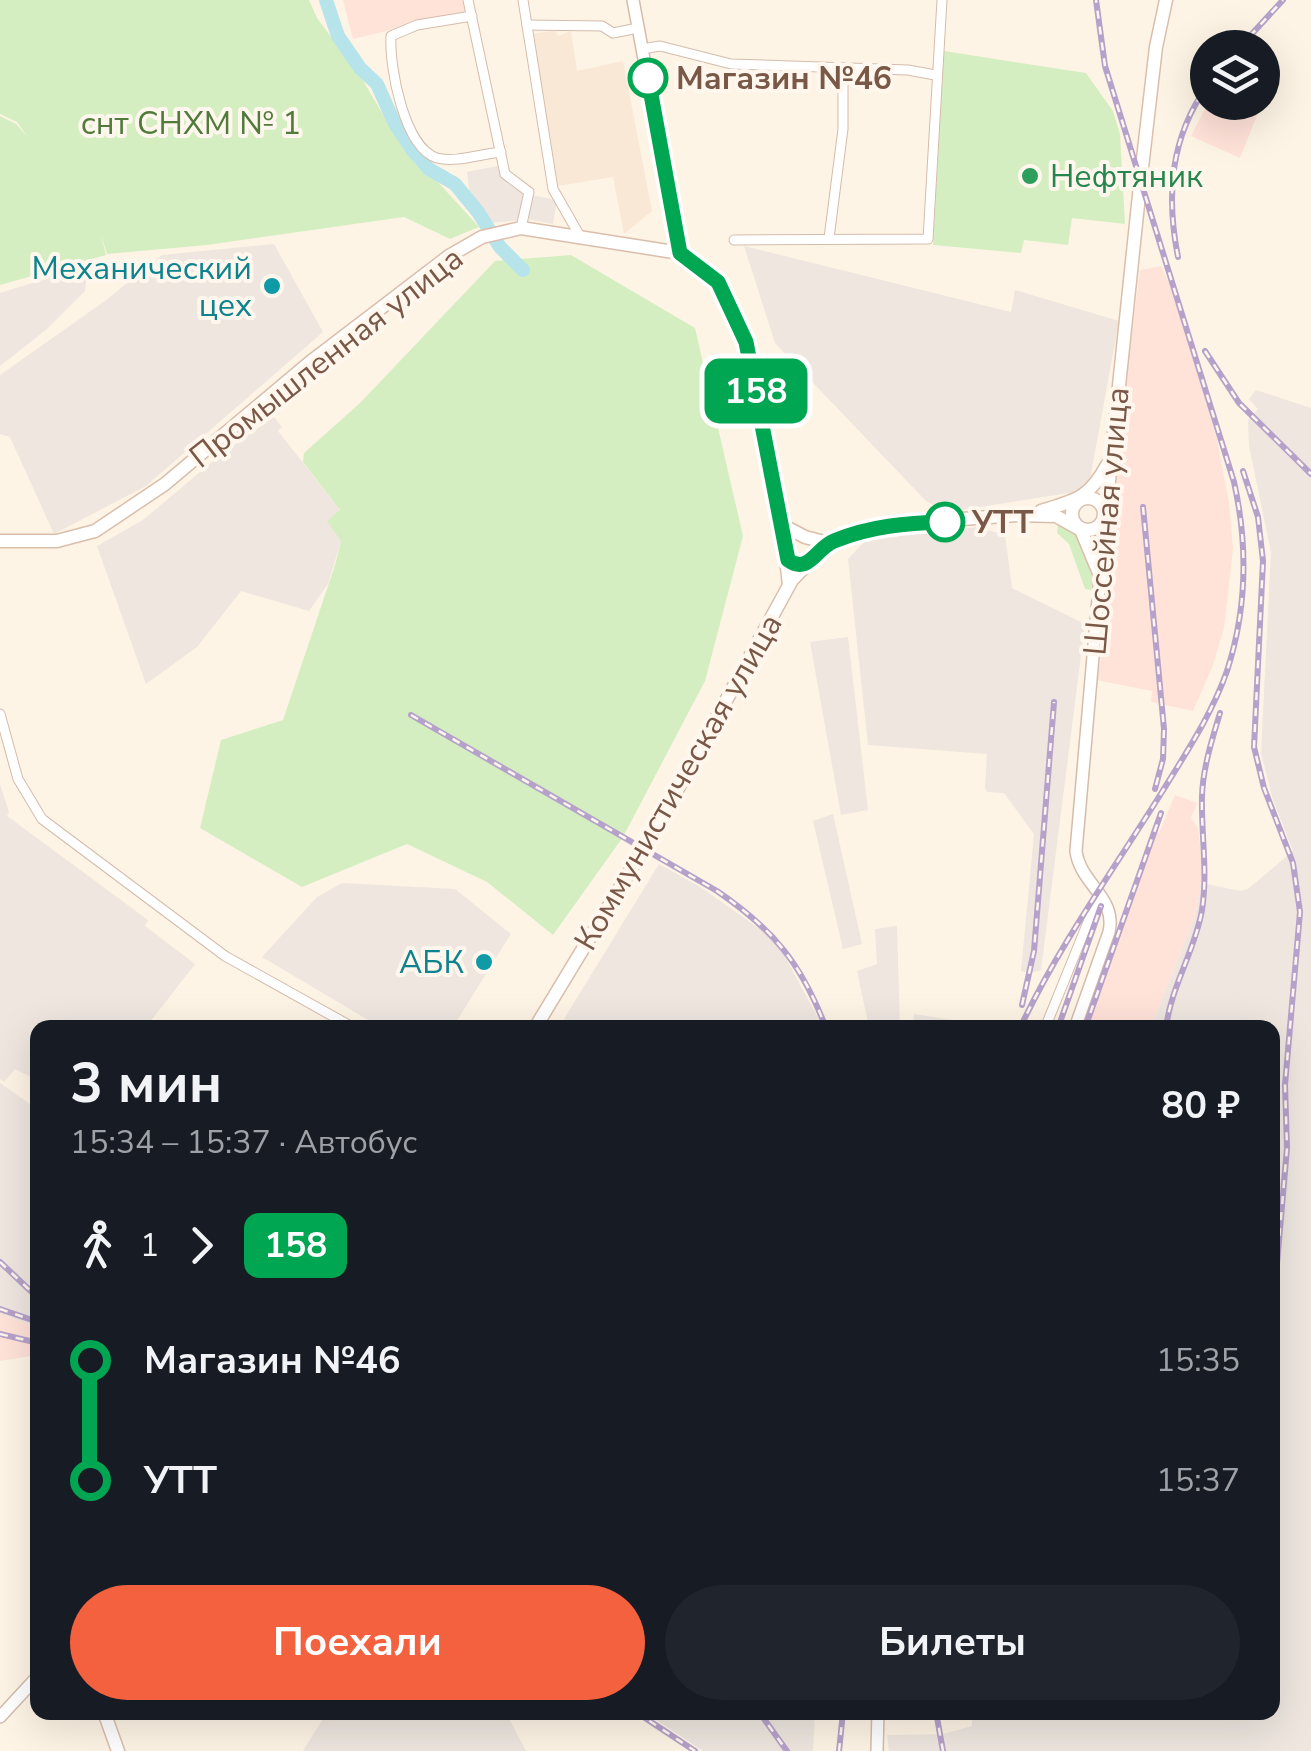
<!DOCTYPE html>
<html lang="ru">
<meta charset="utf-8">
<style>
body{margin:0;font-family:"Nunito Sans",sans-serif;background:#20242c;color:#f1f3f6;height:100vh;display:flex;flex-direction:column;font-size:38px;white-space:nowrap}
*{box-sizing:border-box;margin:0}
p{font-size:32px;color:#9ea1a6}
.icon{flex:none;width:55px;height:55px;fill:none;stroke:currentColor;stroke-width:2;stroke-linecap:round;stroke-linejoin:round}
.map{position:relative;flex:1;overflow:hidden}
.side{position:absolute;left:30px;top:1020px;width:1250px;height:700px;display:flex;flex-direction:column;background:#171b24;border-radius:20px;box-shadow:0 10px 40px #0002}
.side>*{flex:none}
.badge{padding:0 20px;border-radius:15px;font-size:35px;line-height:65px}
.controls{position:absolute;left:1190px;top:30px;display:grid;gap:20px}
.controls a{display:grid;place-items:center;width:90px;height:90px;border-radius:50%;background:#171b24;box-shadow:0 10px 40px #0002;font-size:50px}
.map>.badge{position:absolute;translate:-50% -50%;box-shadow:0 0 0 5px #fff}
.legs{display:flex;align-items:center;gap:15px;height:110px;padding:0 40px;font-size:32px}
.legs p{margin-inline-start:auto}
.overview{display:flex;align-items:center;justify-content:space-between;height:170px;padding:0 40px}
h1{font-size:55px;font-weight:700;line-height:75px}
.cta{display:flex;gap:20px;margin-top:auto;padding:20px 40px}
.cta a{flex:1;height:115px;border-radius:60px;background:#f4613e;color:#fff;font-size:40px;font-weight:700;line-height:115px;text-align:center}
.cta a+a{background:#20242c;color:#f1f3f6}
ul{padding:0 40px;list-style:none}
li{display:flex;align-items:center;gap:35px;height:120px;font-size:38px}
li i{display:grid;place-items:center;width:15px;height:100%;margin:0 12px;background:currentColor}
li i::after{content:'';width:25px;height:25px;margin:-12px;border:8px solid;border-radius:50%;background:#171b24}
li p{margin-inline-start:auto}
li:first-child i{background:linear-gradient(#0000 50%,currentColor 0)}
li:last-child i{background:linear-gradient(currentColor 50%,#0000 0)}
.map>svg:first-child{display:block}
.residential{fill:#f9e8d5}
.commercial{fill:#ffe2d8}
.industrial{fill:#eee6df}
.green{fill:#d5eec1}
.lines{fill:none;stroke-linecap:round;stroke-linejoin:round}
.river{stroke:#b7e4ea;stroke-width:14}
.minor-casing{stroke:#d4bcac;stroke-width:11}
.tertiary-casing{stroke:#d4bcac;stroke-width:14}
.secondary-casing{stroke:#dabeab;stroke-width:15}
.minor{stroke:#fff;stroke-width:9}
.tertiary{stroke:#fff;stroke-width:11}
.secondary{stroke:#fff;stroke-width:12}
.rail-casing{stroke:#b6a1ca;stroke-width:6}
.rail{stroke:#fff7ed;stroke-width:2.5;stroke-dasharray:8;stroke-linecap:butt}
.line-1-casing{stroke:#fff;stroke-width:22}
.line-1{stroke:#00a651;stroke-width:15}
.stop-1-dot{fill:#fff;stroke:#00a651;stroke-width:5}
.leisure-dot{fill:#2e9e5b;stroke:#fff7ed;stroke-width:4}
.culture-dot{fill:#0f9aa8;stroke:#fff7ed;stroke-width:4}
.labels{text-anchor:middle;stroke-width:8;stroke-linejoin:round;paint-order:stroke}
.stop-label{font-size:32px;font-weight:bold;fill:#7a5847;stroke:#fff7ed;text-anchor:start}
.park-label{font-size:32px;fill:#507b3b;stroke:#fff7ed}
.leisure-label{font-size:32px;fill:#27864d;stroke:#fff7ed;text-anchor:start}
.culture-label{font-size:32px;fill:#0d838f;stroke:#fff7ed;text-anchor:end}
.street-label{font-size:32px;fill:#7a5847;stroke:#fff7ed}
</style>
<div class="map">
<svg width="1311" height="1751" viewBox="0 0 1311 1751">
<rect width="100%" height="100%" fill="#fef4e5"/>
<polygon class="residential" points="555,30 558,36 571,31 577,71 623,61 652,211 624,234 613,177 558,186 533,34"/>
<g class="commercial">
<polygon points="343,0 462,0 465,12 353,39"/>
<polygon points="1208,103 1262,103 1240,158 1191,136"/>
<polygon points="1161,266 1173,292 1217,439 1229,503 1233,549 1224,628 1213,665 1193,711 1151,702 1152,691 1096,680 1104,645 1118,440 1140,270"/>
<polygon points="1175,795 1197,803 1191,818 1198,828 1203,870 1195,917 1151,1027 1088,1028 1149,837 1152,829 1159,833"/>
<polygon points="0,1314 37,1327 37,1355 0,1361"/>
</g>
<g class="industrial">
<polygon points="502,165 525,194 557,200 553,224 528,219 491,223 470,195 467,172"/>
<polygon points="274,244 323,332 146,486 54,534 10,437 0,434 0,375 105,301 162,255"/>
<polygon points="744,246 1011,312 1015,290 1119,321 1088,490 948,512 926,501 775,343"/>
<polygon points="68,272 87,275 85,291 47,329 0,366 0,293"/>
<polygon points="1256,390 1311,408 1311,1751 889,1751 887,1735 943,1734 972,1726 972,1713 1272,1712 1272,1028 1151,1027 1195,917 1201,883 1241,891 1248,889 1293,851 1273,800 1261,753 1271,552 1249,446 1248,420 1258,409 1249,399"/>
<polygon points="274,417 282,427 278,431 340,510 341,541 328,584 309,611 241,591 197,647 146,684 97,546 143,520 225,451"/>
<polygon points="977,527 1005,535 1012,588 1085,624 1041,970 1030,973 1021,971 1034,834 1004,793 987,792 985,788 987,754 868,745 848,559 866,540"/>
<polygon points="848,637 868,810 841,815 810,642"/>
<polygon points="0,784 9,812 7,816 148,920 145,926 195,964 146,1027 38,1028 37,1080 15,1069 4,1082 0,1079"/>
<polygon points="833,814 862,944 843,949 813,821"/>
<polygon points="659,864 702,888 761,930 782,951 823,1027 575,1028 564,1019"/>
<polygon points="342,883 455,889 511,934 453,1027 380,1027 262,957 317,897"/>
<polygon points="897,926 900,1026 903,1027 869,1027 857,971 877,964 875,929"/>
<polygon points="914,1014 998,1027 1000,1027 913,1027"/>
<polygon points="0,1083 37,1109 37,1327 0,1314"/>
<polygon points="327,1712 506,1713 526,1751 303,1751"/>
<polygon points="646,1713 815,1713 813,1751 703,1751"/>
</g>
<g class="green">
<polygon points="0,0 309,0 317,18 361,77 395,135 479,227 450,239 404,217 207,245 107,254 101,235 106,255 0,285 0,116 16,124 27,136 17,122 0,114"/>
<polygon points="944,51 1086,73 1113,111 1120,134 1125,224 1072,218 1068,245 1024,240 1021,253 933,245"/>
<polygon points="571,255 695,328 743,536 705,681 623,837 553,935 487,882 407,844 302,887 200,828 221,740 283,720 335,565 341,541 327,521 340,510 303,462 304,453 360,403 495,261"/>
<path d="M1063,524C1085,535 1100,567 1091,590L1085,589L1069,544L1057,533L1058,525Z"/>
</g>
<g class="lines">
<polyline class="river" points="326,0 338,36 360,68 377,84 394,122 411,148 429,169 455,184 478,212 500,247 523,270"/>
<g class="minor-casing">
<g id="minor">
<polyline points="468,0 505,174 529,192 521,228"/>
<polyline points="523,0 553,189 581,238"/>
<path d="M472,16L417,25L391,36C389,66 404,148 437,158C456,163 480,154 501,152"/>
<polyline points="527,25 602,26 613,33 638,28"/>
<polyline points="642,49 660,46 731,64 908,70 935,75"/>
<polyline points="829,238 843,129 843,68"/>
<polyline points="734,240 928,239 942,0"/>
<polyline points="0,714 18,779 42,819 225,956 354,1028"/>
<polyline points="1045,1028 1097,900"/>
</g>
</g>
<g class="tertiary-casing">
<g id="tertiary">
<polyline points="633,0 680,253"/>
<path d="M1075,1028L1109,932C1117,897 1080,884 1076,851L1105,519"/>
<polyline points="0,1717 38,1676"/>
<polyline points="877,1751 878,1712"/>
</g>
</g>
<g class="secondary-casing">
<g id="secondary">
<circle cx="1088" cy="514" r="16"/>
<path d="M1041,511C1077,500 1089,498 1107,465"/>
<polyline points="1105,519 1141,176 1156,47 1166,0"/>
<polyline points="782,525 805,537 828,543 894,524 1017,515 1056,516 1081,530 1101,578"/>
<polyline points="0,541 57,541 95,531 165,484 309,363 449,256 482,237 521,228 680,253 718,282 746,341 782,525 789,585"/>
<polyline points="535,1028 658,825 792,580 828,543"/>
<polyline points="104,1712 118,1751"/>
</g>
</g>
<use href="#minor" class="minor"/>
<use href="#tertiary" class="tertiary"/>
<use href="#secondary" class="secondary"/>
<g class="rail-casing">
<g id="rail">
<polyline points="1239,48 1283,0"/>
<path d="M1178,257C1166,196 1170,137 1208,85"/>
<polyline points="1205,351 1239,403 1311,474"/>
<polyline points="1243,471 1258,517 1263,561 1254,747 1264,788 1293,863 1300,912 1285,1085 1287,1148 1277,1264"/>
<polyline points="1143,507 1164,729 1163,759 1155,789"/>
<path d="M411,715L717,891C774,930 801,963 826,1028"/>
<polyline points="1022,1005 1034,951 1054,702"/>
<path d="M1020,1028C1059,945 1114,869 1162,792C1186,753 1212,714 1227,671C1247,609 1248,545 1234,482L1105,66L1096,0"/>
<polyline points="1058,1028 1101,906"/>
<polyline points="1085,1028 1161,813"/>
<path d="M1166,1028C1171,986 1195,951 1202,910C1208,871 1201,835 1202,796C1203,767 1212,740 1220,713"/>
<polyline points="0,1262 38,1298"/>
<polyline points="0,1309 38,1322"/>
<polyline points="0,1334 38,1343"/>
<polyline points="636,1712 695,1751"/>
<polyline points="759,1712 787,1751"/>
<polyline points="936,1712 943,1751"/>
<polyline points="839,1751 843,1712"/>
</g>
</g>
<use href="#rail" class="rail"/>
</g>
<g class="lines">
<g class="line-1-casing">
<path id="line-1" d="M648,78L680,253L718,282L746,342L788,560C809,575 816,548 834,541C870,526 907,523 945,522"/>
</g>
<use href="#line-1" class="line-1"/>
</g>
<g class="stop-1-dot">
<circle cx="648" cy="78" r="18"/>
<circle cx="945" cy="522" r="18"/>
</g>
<circle class="leisure-dot" cx="1030" cy="176" r="10"/>
<g class="culture-dot">
<circle cx="272" cy="286" r="10"/>
<circle cx="484" cy="962" r="10"/>
</g>
<g class="labels">
<g class="stop-label">
<text x="676" y="89">Магазин №46</text>
<text x="972" y="533">УТТ</text>
</g>
<g class="park-label">
<text x="191" y="134">снт СНХМ № 1</text>
</g>
<g class="leisure-label">
<text x="1050" y="187">Нефтяник</text>
</g>
<g class="culture-label">
<text x="252" y="279">Механический<tspan x="252" dy="37">цех</tspan></text>
<text x="464" y="973">АБК</text>
</g>
<g class="street-label">
<text transform="translate(326 357) rotate(-38)" y="11">Промышленная улица</text>
<text transform="translate(1106 521) rotate(-85)" y="11">Шоссейная улица</text>
<text transform="translate(678 782) rotate(-60)" y="11">Коммунистическая улица</text>
</g>
</g>
</svg>
<div class="controls">
<a><svg class="icon" aria-label="layers" viewBox="0 0 24 24"><path d="M12 4l9 5-9 5-9-5zM3 14l9 5 9-5"/></svg></a>
</div>
<b class="badge" style="left:756px;top:391px;background:#00a651;color:#fff">158</b>
<section class="side">
<div class="overview"><div><h1>3 мин</h1><p>15:34 – 15:37 · Автобус</p></div><b>80 ₽</b></div>
<div class="legs"><svg class="icon" aria-label="walk" viewBox="0 0 24 24"><circle cx="13" cy="4" r="2"/><path d="M13 8l-2 6 4 7M11 14l-3 7M7 12l3-4h3l4 4"/></svg>1<svg class="icon" aria-label="forward" viewBox="0 0 24 24"><path d="M9 5l7 7-7 7"/></svg><b class="badge" style="background:#00a651;color:#fff">158</b></div>
<ul>
<li><i style="color:#00a651"></i><b>Магазин №46</b><p>15:35</p></li>
<li><i style="color:#00a651"></i><b>УТТ</b><p>15:37</p></li>
</ul>
<div class="cta"><a>Поехали</a><a>Билеты</a></div>
</section>
</div>
